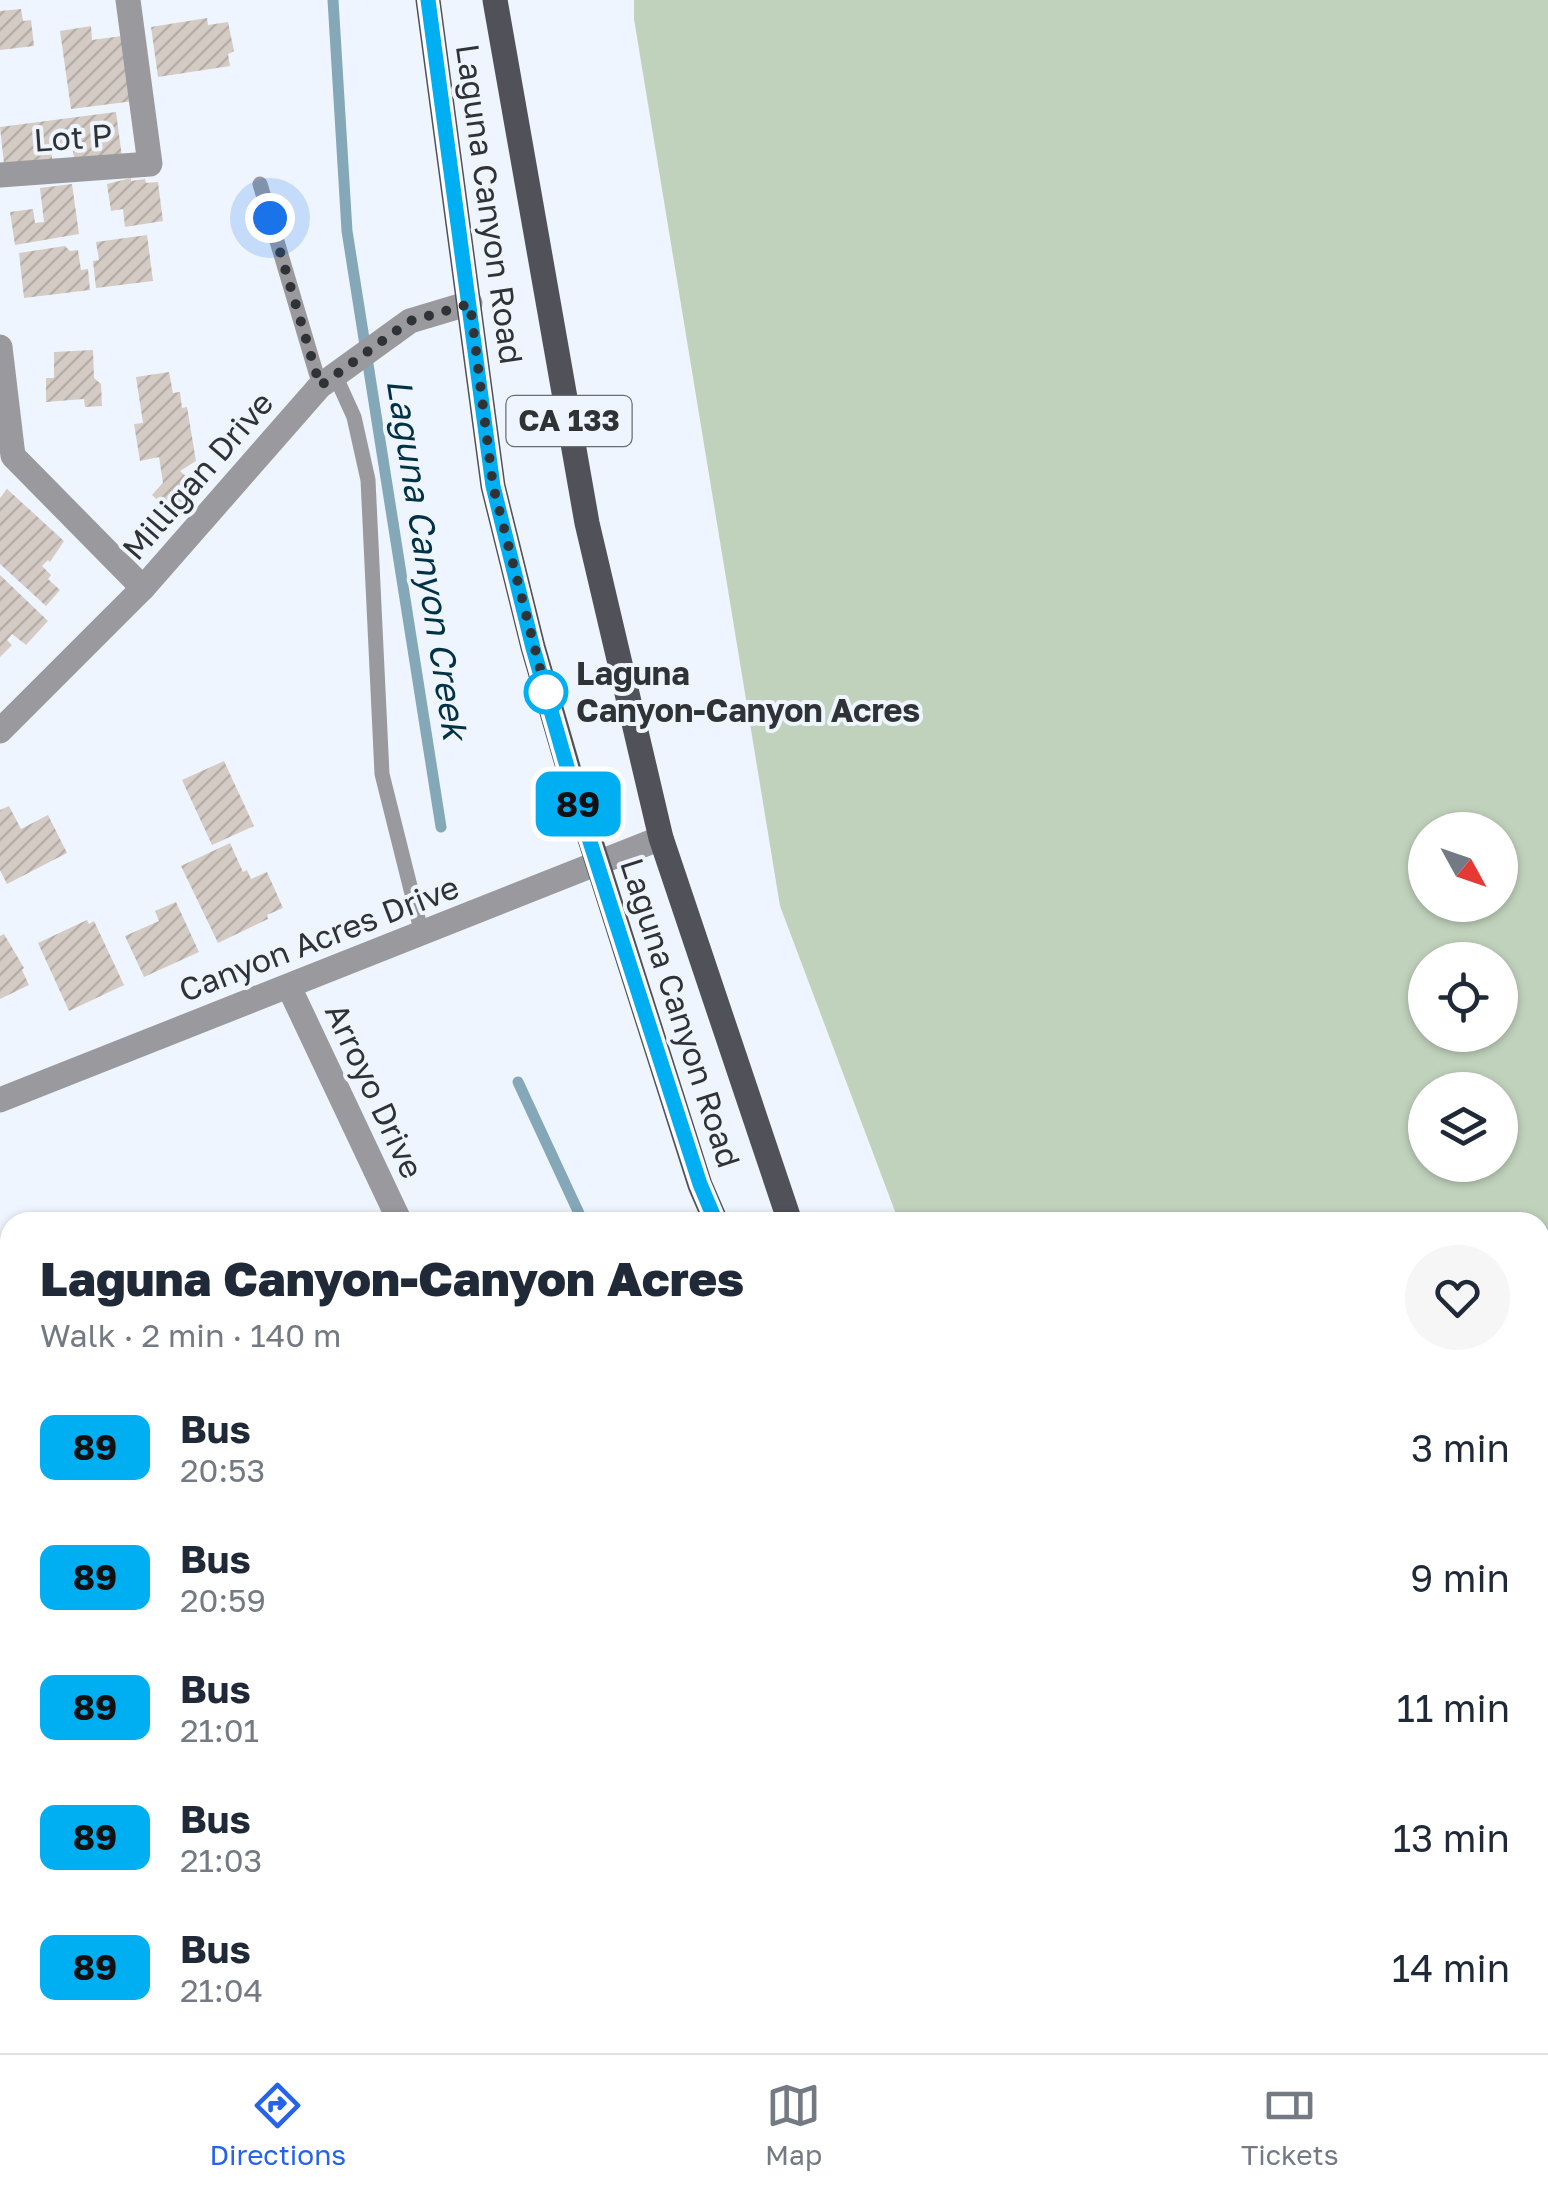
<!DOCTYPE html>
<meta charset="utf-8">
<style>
body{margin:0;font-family:"Golos Text",sans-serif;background:#f6f6f7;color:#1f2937;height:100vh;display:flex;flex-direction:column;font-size:38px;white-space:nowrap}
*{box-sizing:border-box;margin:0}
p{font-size:32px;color:#747a83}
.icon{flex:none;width:55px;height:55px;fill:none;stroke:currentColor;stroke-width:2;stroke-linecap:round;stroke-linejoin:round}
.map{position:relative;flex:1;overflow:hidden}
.details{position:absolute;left:0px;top:1212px;width:1550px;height:842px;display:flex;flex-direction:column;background:#fff;border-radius:30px 30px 0 0;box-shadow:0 2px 8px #0004}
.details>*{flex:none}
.badge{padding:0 20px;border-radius:15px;font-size:35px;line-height:65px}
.needle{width:65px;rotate:130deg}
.tools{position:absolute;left:1408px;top:812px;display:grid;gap:20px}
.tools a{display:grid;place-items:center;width:110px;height:110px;border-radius:50%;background:#fff;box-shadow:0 2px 8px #0004;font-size:50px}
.you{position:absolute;width:50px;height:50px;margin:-25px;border:8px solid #fff;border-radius:50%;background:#1a73e8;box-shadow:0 0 0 15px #1a73e833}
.map>.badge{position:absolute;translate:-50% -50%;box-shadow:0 0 0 5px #fff}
.round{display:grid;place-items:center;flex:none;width:105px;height:105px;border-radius:52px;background:#f6f6f7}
.overview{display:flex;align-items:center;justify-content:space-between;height:170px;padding:0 40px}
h1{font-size:48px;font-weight:800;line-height:75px}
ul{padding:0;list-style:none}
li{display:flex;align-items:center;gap:30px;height:130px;padding:0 40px}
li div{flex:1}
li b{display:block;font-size:38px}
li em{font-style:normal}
li .badge{min-width:110px;font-weight:700;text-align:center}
.tabs{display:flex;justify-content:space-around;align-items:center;height:140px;border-top:2px solid #e0e1e3;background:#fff;font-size:28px;color:#747a83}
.tabs a{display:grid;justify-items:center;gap:5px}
.tabs .current{color:#2563eb}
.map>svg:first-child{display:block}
.green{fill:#c0d2bc;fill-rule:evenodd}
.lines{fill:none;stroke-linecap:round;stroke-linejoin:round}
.stream{stroke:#85a8b9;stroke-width:11}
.building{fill:url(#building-hatch)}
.lane{stroke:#9a9a9e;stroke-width:15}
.street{stroke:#9a9a9e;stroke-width:25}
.primary{stroke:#515259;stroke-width:25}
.line-casing{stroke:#fff;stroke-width:22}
.line{stroke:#00aff2;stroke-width:15}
.walk{stroke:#303336;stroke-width:10;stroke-dasharray:0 18}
.stop-dot{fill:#fff;stroke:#00aff2;stroke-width:5}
.labels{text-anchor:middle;stroke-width:8;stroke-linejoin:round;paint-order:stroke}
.shield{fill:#eff5fe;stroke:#696d72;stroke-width:2.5}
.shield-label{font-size:30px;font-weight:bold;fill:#303336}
.street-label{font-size:32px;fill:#303336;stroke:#eff5fe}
.stop-label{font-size:32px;font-weight:bold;fill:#303336;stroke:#eff5fe;text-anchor:start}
.water-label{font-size:35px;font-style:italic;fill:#003245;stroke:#eff5fe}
</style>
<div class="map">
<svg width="1548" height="2053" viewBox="0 0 1548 2053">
<defs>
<pattern id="building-hatch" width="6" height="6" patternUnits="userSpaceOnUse" patternTransform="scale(2.5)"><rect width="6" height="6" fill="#d4cbc4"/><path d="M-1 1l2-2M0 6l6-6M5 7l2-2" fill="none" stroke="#b6afa9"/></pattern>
</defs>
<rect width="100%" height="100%" fill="#eff5fe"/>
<path class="green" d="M634,0H1548V2053H1321L1315,2045H1540V1222H899L780,906L634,19ZM1425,830H1500V905H1425ZM1425,960H1500V1035H1425ZM1425,1090H1500V1165H1425Z"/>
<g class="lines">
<g class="stream">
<polyline points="333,0 347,231 441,827"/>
<polyline points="518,1082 583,1222"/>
<polyline points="950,2045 952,2053"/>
</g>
</g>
<g class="building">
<polygon points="21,9 23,21 31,20 34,46 0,50 0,11"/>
<polygon points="207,18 208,25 228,22 234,51 228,54 230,66 158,77 151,27"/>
<polygon points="91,26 92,40 122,36 134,101 71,109 60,31"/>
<polygon points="116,112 122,157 75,164 72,145 51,149 53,166 5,173 0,127"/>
<polygon points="131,178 131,181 145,179 146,183 158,182 163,221 125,227 123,209 111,211 107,184"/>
<polygon points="72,184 79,234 15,245 10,212 33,209 35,223 44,222 40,188"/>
<polygon points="147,235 153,281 96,288 93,261 99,260 96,242"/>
<polygon points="65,246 70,251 78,250 81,270 88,269 90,290 24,298 19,253"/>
<polygon points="93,350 94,378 101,384 102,406 85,407 84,399 46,402 46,378 54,378 54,352"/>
<polygon points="169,372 173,393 180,392 182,408 187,407 196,461 180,471 203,491 177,518 152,495 163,483 159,457 140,461 134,424 143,423 136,377"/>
<polygon points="7,489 64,541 50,562 48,560 42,566 51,575 48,579 60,590 46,606 0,564 0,498"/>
<polygon points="0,575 48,621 26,645 12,634 7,640 12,645 0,657"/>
<polygon points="224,761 254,826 212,845 182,780"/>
<polygon points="9,806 21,829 48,815 67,853 7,884 0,870 0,810"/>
<polygon points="230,843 243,872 247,870 251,879 267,872 283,908 267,915 268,919 218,943 181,866"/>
<polygon points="176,902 199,952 144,977 125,936 159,921 155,911"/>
<polygon points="87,920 89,924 94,921 124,985 69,1011 38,943"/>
<polygon points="4,934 24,968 22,970 29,985 0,999 0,936"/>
<polygon points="10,1934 10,1984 0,1976 0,1946"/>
<polygon points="52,2045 106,2045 99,2053 62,2053"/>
<polygon points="542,2045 586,2045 584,2053 548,2053 541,2051"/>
</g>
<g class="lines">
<g class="lane">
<polyline points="260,184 320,386"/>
<polyline points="335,375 354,417 368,480 382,774 422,934"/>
<polyline points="846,2045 849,2053"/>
<polyline points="914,2045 917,2053"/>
</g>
<g class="street">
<polyline points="0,175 150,164 128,0"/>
<polyline points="0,347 13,456 143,588"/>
<polyline points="0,731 143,588 320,386 410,321 470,303"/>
<polyline points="289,987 400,1222"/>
<polyline points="0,1100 661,838"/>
<polyline points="773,2045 776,2053"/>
</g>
<g class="primary">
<polyline points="428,0 493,486 533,647 577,798 700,1185 716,1222"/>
<polyline points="495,0 587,523 661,838 790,1222"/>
<polyline points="1125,2045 1129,2053"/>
</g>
</g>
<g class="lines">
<g class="line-casing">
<polyline id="line" points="428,0 493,486 533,648 576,798 700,1184 716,1222"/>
</g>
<use href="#line" class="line"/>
<polyline class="walk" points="270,218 320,386 410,321 470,304 493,486 546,692"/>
</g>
<circle class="stop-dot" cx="546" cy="692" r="20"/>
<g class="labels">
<rect class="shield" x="506.5" y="396" width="125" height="50" rx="8"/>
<g class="shield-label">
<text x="569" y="431">CA 133</text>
</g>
<g class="street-label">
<text transform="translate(73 138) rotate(-4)" y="11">Lot P</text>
<text transform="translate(489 204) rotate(82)" y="11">Laguna Canyon Road</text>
<text transform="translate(198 476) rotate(-49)" y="11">Milligan Drive</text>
<text transform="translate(319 939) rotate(-21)" y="11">Canyon Acres Drive</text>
<text transform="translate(680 1013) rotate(72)" y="11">Laguna Canyon Road</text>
<text transform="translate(374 1091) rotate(65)" y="11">Arroyo Drive</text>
</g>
<g class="stop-label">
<text x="576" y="685">Laguna<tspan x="576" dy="37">Canyon-Canyon Acres</tspan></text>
</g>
<g class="water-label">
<text transform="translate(427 559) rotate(81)" y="12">Laguna Canyon Creek</text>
</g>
</g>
</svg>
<div class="tools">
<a><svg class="needle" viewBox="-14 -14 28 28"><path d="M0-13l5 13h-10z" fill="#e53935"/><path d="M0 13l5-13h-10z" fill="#747a83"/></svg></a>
<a><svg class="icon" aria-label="locate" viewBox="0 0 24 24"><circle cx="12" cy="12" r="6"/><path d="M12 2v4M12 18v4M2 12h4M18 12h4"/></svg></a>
<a><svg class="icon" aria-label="layers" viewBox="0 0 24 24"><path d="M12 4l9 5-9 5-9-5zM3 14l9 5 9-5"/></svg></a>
</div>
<div class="you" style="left:270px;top:218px"></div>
<b class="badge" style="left:578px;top:804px;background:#00aff2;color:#111">89</b>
<section class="details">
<div class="overview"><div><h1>Laguna Canyon-Canyon Acres</h1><p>Walk · 2 min · 140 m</p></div><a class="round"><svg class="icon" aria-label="heart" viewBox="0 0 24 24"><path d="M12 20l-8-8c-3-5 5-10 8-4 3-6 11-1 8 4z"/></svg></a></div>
<ul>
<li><span class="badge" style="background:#00aff2;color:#111">89</span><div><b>Bus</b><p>20:53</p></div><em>3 min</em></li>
<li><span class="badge" style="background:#00aff2;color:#111">89</span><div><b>Bus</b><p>20:59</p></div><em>9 min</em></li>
<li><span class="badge" style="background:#00aff2;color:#111">89</span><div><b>Bus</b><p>21:01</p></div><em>11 min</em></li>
<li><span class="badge" style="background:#00aff2;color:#111">89</span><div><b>Bus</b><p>21:03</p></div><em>13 min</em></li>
<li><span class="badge" style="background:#00aff2;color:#111">89</span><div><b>Bus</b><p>21:04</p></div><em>14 min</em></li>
</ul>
</section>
</div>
<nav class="tabs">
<a class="current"><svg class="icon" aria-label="directions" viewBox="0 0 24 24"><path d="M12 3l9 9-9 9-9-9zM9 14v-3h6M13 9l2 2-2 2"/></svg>Directions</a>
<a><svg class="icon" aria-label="map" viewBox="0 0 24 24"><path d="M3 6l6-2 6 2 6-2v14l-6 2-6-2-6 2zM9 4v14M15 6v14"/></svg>Map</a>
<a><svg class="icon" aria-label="tickets" viewBox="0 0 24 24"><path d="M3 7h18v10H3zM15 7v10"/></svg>Tickets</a>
</nav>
